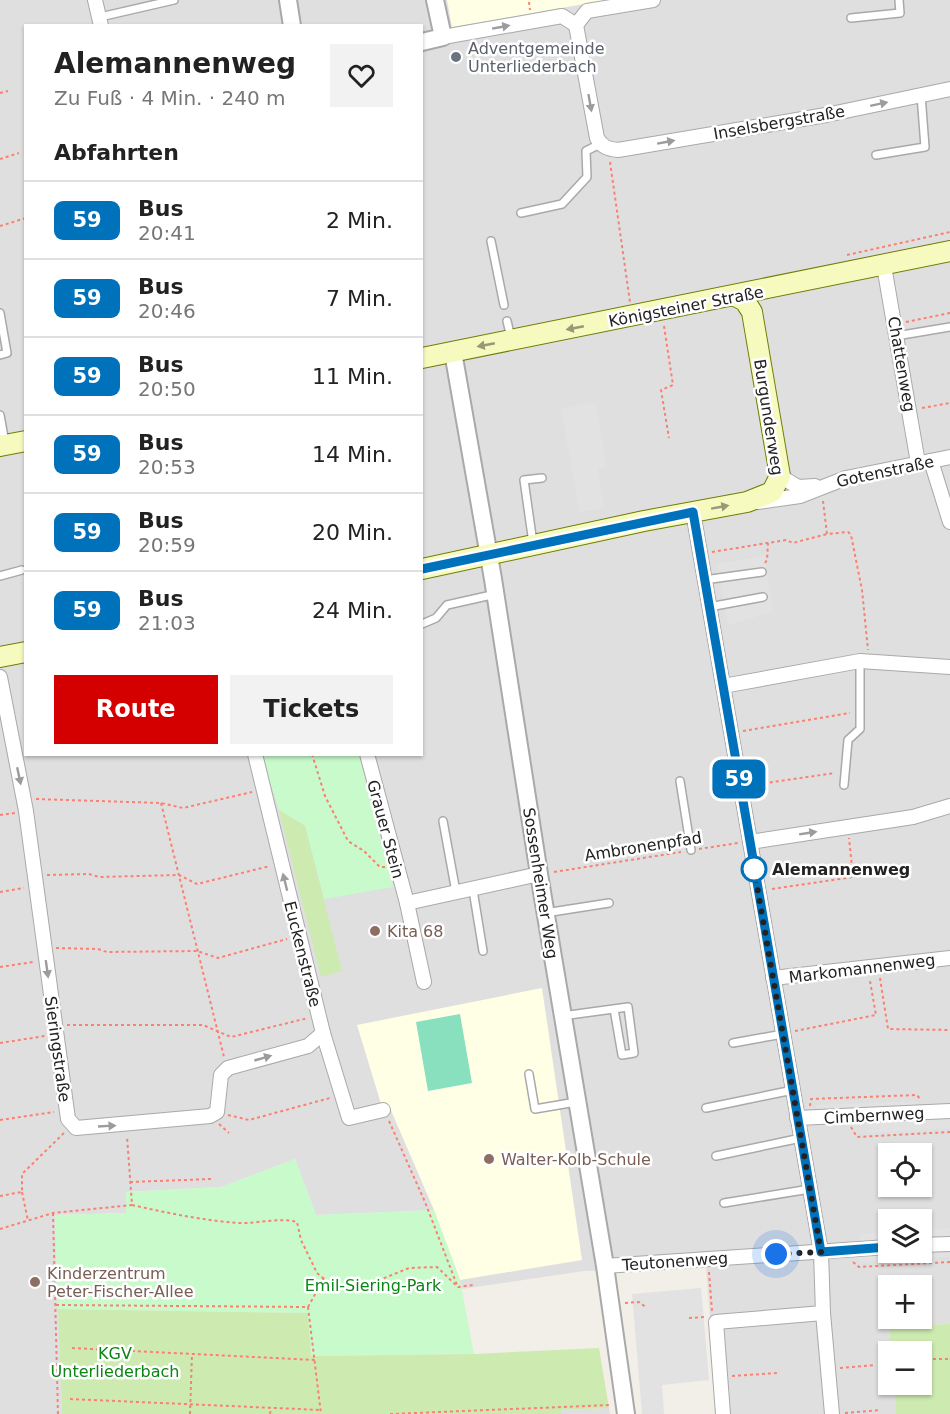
<!DOCTYPE html>
<html lang="de">
<meta charset="utf-8">
<style>
body{margin:0;font-family:"DejaVu Sans",sans-serif;background:#f2f2f2;color:#222;height:100vh;display:flex;flex-direction:column;font-size:22px;white-space:nowrap}
*{box-sizing:border-box;margin:0}
p{font-size:20px;color:#767676}
.icon{flex:none;width:33px;height:33px;fill:none;stroke:currentColor;stroke-width:2;stroke-linecap:round;stroke-linejoin:round}
.map{position:relative;flex:1;overflow:hidden}
.panel{position:absolute;left:24px;top:24px;width:399px;height:732px;display:flex;flex-direction:column;background:#fff;border-radius:0px;box-shadow:0 2px 4px #0004}
.panel>*{flex:none}
.badge{padding:0 12px;border-radius:9px;font-size:21px;line-height:39px}
.fabs{position:absolute;left:878px;top:1143px;display:grid;gap:12px}
.fabs a{display:grid;place-items:center;width:54px;height:54px;border-radius:0px;background:#fff;box-shadow:0 2px 4px #0004;font-size:30px}
.you{position:absolute;width:30px;height:30px;margin:-15px;border:4px solid #fff;border-radius:50%;background:#1a73e8;box-shadow:0 0 0 9px #1a73e833}
.map>.badge{position:absolute;translate:-50% -50%;box-shadow:0 0 0 3px #fff}
h2{padding:0 30px;font-size:22px;line-height:54px}
.round{display:grid;place-items:center;flex:none;width:63px;height:63px;border-radius:0px;background:#f2f2f2}
.head{display:flex;align-items:center;justify-content:space-between;height:102px;padding:0 30px}
h1{font-size:28px;font-weight:700;line-height:45px}
.action{display:flex;gap:12px;margin-top:auto;padding:12px 30px}
.action a{flex:1;height:69px;border-radius:0px;background:#d40000;color:#fff;font-size:24px;font-weight:700;line-height:69px;text-align:center}
.action a+a{background:#f2f2f2;color:#222}
ul{padding:0;list-style:none}
li{display:flex;align-items:center;gap:18px;height:78px;padding:0 30px;border-top:2px solid #e0e0e0}
li div{flex:1}
li b{display:block;font-size:22px}
li em{font-style:normal}
li .badge{min-width:66px;font-weight:700;text-align:center}
.map>svg:first-child{display:block}
.residential{fill:#e0dfdf;fill-rule:evenodd}
.education{fill:#ffffe5}
.park{fill:#c8facc}
.garden{fill:#cdebb0}
.pitch{fill:#88e0be}
.parking{fill:#e2e2e2}
.lines{fill:none;stroke-linecap:round;stroke-linejoin:round}
.service-casing{stroke:#a9a9a9;stroke-width:10}
.minor-casing{stroke:#a9a9a9;stroke-width:16}
.tertiary-casing{stroke:#a9a9a9;stroke-width:20}
.secondary-casing{stroke:#707d05;stroke-width:22}
.path{stroke:#fa8072;stroke-width:2;stroke-dasharray:3 3;stroke-linecap:butt}
.service{stroke:#fff;stroke-width:7}
.minor{stroke:#fff;stroke-width:14}
.tertiary{stroke:#fff;stroke-width:16}
.secondary{stroke:#f7fabf;stroke-width:20}
.oneway{fill:#9c9c9c}
.oneway2{fill:#979978}
.line-casing{stroke:#fff;stroke-width:14}
.line{stroke:#0072bc;stroke-width:9}
.walk{stroke:#222;stroke-width:6;stroke-dasharray:0 10.8}
.worship-dot{fill:#6b7280;stroke:#fff;stroke-width:2}
.stop-dot{fill:#fff;stroke:#0072bc;stroke-width:3}
.education-dot{fill:#8d6e63;stroke:#fff;stroke-width:2}
.labels{text-anchor:middle;stroke-width:5;stroke-linejoin:round;paint-order:stroke}
.worship-label{font-size:16px;fill:#5b616d;stroke:#fff;text-anchor:start}
.street-label{font-size:16px;fill:#222;stroke:#fff}
.stop-label{font-size:16px;font-weight:bold;fill:#222;stroke:#fff;text-anchor:start}
.education-label{font-size:16px;fill:#785e54;stroke:#fff;text-anchor:start}
.park-label{font-size:16px;fill:#0c8416;stroke:#fff}
</style>
<div class="map">
<svg width="950" height="1414" viewBox="0 0 950 1414">
<rect width="100%" height="100%" fill="#f2efe9"/>
<g class="residential">
<path d="M0,0H950V1324L889,1328L891,1351L888,1352V1384L894,1385L896,1414H718L706,1268L584,1271L462,1289L434,1210L316,1215L295,1159L221,1187L126,1192V1213L55,1215L62,1414H0ZM26,26H422V754H26ZM888,1154H921V1186H888ZM888,1220H921V1252H888ZM888,1286H921V1318H888Z"/>
<polygon points="609,1408 610,1414 561,1414 561,1410"/>
</g>
<g class="education">
<polygon points="447,0 607,0 452,27"/>
<polygon points="542,988 582,1260 460,1280 434,1210 390,1108 382,1107 357,1025"/>
</g>
<g class="park">
<polygon points="261,755 359,755 393,887 324,899 305,826 279,810"/>
<polygon points="295,1159 316,1215 434,1210 460,1280 474,1354 311,1356 308,1313 58,1309 55,1215 126,1213 126,1192 221,1187"/>
</g>
<g class="garden">
<polygon points="279,810 305,826 342,971 321,977"/>
<polygon points="58,1309 308,1313 311,1356 474,1354 599,1348 609,1408 561,1410 561,1414 62,1414"/>
<polygon points="950,1324 950,1414 896,1414 894,1385 921,1384 921,1352 891,1351 889,1327"/>
</g>
<polygon class="pitch" points="460,1014 472,1083 428,1091 416,1022"/>
<g class="parking">
<polygon points="596,402 607,467 598,469 604,508 579,512 561,408"/>
<polygon points="764,556 773,612 728,625 717,564"/>
<polygon points="917,1101 917,1107 817,1113 816,1105"/>
<polygon points="950,1119 950,1128 869,1133 869,1122"/>
<polygon points="950,1228 950,1236 921,1238 921,1230"/>
<polygon points="888,1232 888,1240 860,1242 860,1234"/>
<polygon points="950,1249 950,1257 859,1262 858,1254"/>
<polygon points="701,1288 709,1380 662,1385 664,1414 642,1414 632,1294"/>
</g>
<g class="lines">
<g class="service-casing">
<g id="service">
<polyline points="100,17 174,0"/>
<polyline points="851,18 900,13 899,0"/>
<polyline points="876,155 925,147 921,95"/>
<polyline points="521,213 562,204 587,177 586,151 600,144"/>
<polyline points="491,241 504,305"/>
<polyline points="0,313 7,353 0,355"/>
<polyline points="507,321 511,338"/>
<polyline points="896,336 950,327"/>
<polyline points="0,415 5,443"/>
<polyline points="533,543 524,480 542,478"/>
<polyline points="0,576 22,570"/>
<polyline points="704,580 762,572"/>
<polyline points="709,607 763,597"/>
<polyline points="422,624 436,618 447,605 496,594"/>
<polyline points="680,781 691,850"/>
<polyline points="844,785 848,740 860,729 860,661"/>
<polyline points="443,821 456,892"/>
<polyline points="473,890 483,951"/>
<polyline points="545,913 609,903"/>
<polyline points="562,1016 628,1007 634,1053 622,1055 614,1009"/>
<polyline points="733,1043 783,1034"/>
<polyline points="529,1074 535,1109 576,1102"/>
<polyline points="706,1108 793,1090"/>
<polyline points="716,1156 801,1138"/>
<polyline points="724,1203 810,1189"/>
</g>
</g>
<g class="minor-casing">
<g id="minor">
<polyline points="95,0 101,26"/>
<path d="M576,25L597,138C602,147 608,149 618,150L826,115L950,89"/>
<polyline points="576,25 587,11 653,0"/>
<polyline points="443,37 562,16 576,25"/>
<polyline points="884,266 918,463"/>
<polyline points="931,461 950,522"/>
<polyline points="780,476 798,487 815,486"/>
<polyline points="758,502 800,496 846,478 950,457"/>
<polyline points="693,512 821,1252 823,1313 832,1414"/>
<polyline points="0,677 26,811 68,1119 76,1128 210,1116 217,1112 221,1075 228,1068 308,1046 323,1033"/>
<polyline points="723,686 860,661 950,667"/>
<polyline points="255,754 323,1033 349,1118 383,1110"/>
<polyline points="367,754 407,903 424,982"/>
<polyline points="750,842 913,817 950,806"/>
<polyline points="407,903 539,874"/>
<polyline points="773,978 950,958"/>
<polyline points="797,1118 950,1111"/>
<polyline points="921,1245 950,1244"/>
<polyline points="605,1266 888,1247"/>
<polyline points="723,1414 716,1322 823,1313"/>
</g>
</g>
<g class="tertiary-casing">
<g id="tertiary">
<polyline points="288,0 292,26"/>
<polyline points="422,42 443,37 435,0"/>
<polyline points="453,352 493,579 539,874 605,1266 626,1414"/>
</g>
</g>
<g class="secondary-casing">
<g id="secondary">
<polyline points="422,358 950,251"/>
<polyline points="0,446 26,441"/>
<polyline points="422,569 644,521 747,502 772,492 780,476 752,312 745,301 735,296"/>
<polyline points="0,657 26,652"/>
</g>
</g>
<g class="path">
<polyline points="529,2 530,10"/>
<polyline points="0,93 8,91"/>
<polyline points="0,159 19,153"/>
<polyline points="610,162 630,302"/>
<polyline points="0,226 26,218"/>
<polyline points="847,255 950,232"/>
<polyline points="906,322 950,313"/>
<polyline points="664,326 673,385 661,390 669,438"/>
<polyline points="922,408 950,403"/>
<polyline points="823,501 827,534 848,532 851,535 862,590 868,650"/>
<polyline points="712,552 786,540 793,543 827,534"/>
<polyline points="765,563 767,560 768,543"/>
<polyline points="743,731 850,713"/>
<polyline points="312,754 325,796 348,841 364,851 380,867 386,867"/>
<polyline points="752,785 835,773"/>
<polyline points="36,799 161,803 183,808 252,792"/>
<polyline points="161,803 224,1057"/>
<polyline points="0,815 15,813"/>
<polyline points="699,849 738,843"/>
<polyline points="554,872 681,852"/>
<polyline points="47,875 89,874 99,877 179,875 197,884 270,866"/>
<polyline points="772,889 853,877 849,838"/>
<polyline points="0,892 24,888"/>
<polyline points="56,948 98,949 107,952 197,951 218,958 287,939"/>
<polyline points="0,967 33,962"/>
<polyline points="880,978 888,1029 950,1030"/>
<polyline points="67,1025 203,1025 231,1037 308,1018"/>
<polyline points="795,1031 876,1015 870,981"/>
<polyline points="0,1043 45,1036"/>
<polyline points="810,1106 811,1099 917,1095 920,1099"/>
<polyline points="228,1115 249,1120 330,1098"/>
<polyline points="0,1120 54,1112"/>
<polyline points="389,1121 425,1202 457,1285"/>
<polyline points="219,1124 229,1133"/>
<polyline points="851,1127 857,1137 950,1132"/>
<polyline points="130,1182 211,1179"/>
<polyline points="22,1192 28,1221"/>
<polyline points="0,1196 22,1192 22,1174 64,1133"/>
<path d="M132,1205C167,1213 202,1220 237,1223C258,1224 277,1217 297,1222L301,1240L317,1273L329,1283L365,1286L409,1268L437,1267L458,1287L473,1285"/>
<polyline points="53,1213 58,1414"/>
<polyline points="0,1229 53,1213 132,1205 127,1136"/>
<polyline points="853,1262 859,1267 950,1262"/>
<polyline points="709,1272 712,1311"/>
<polyline points="625,1303 639,1302 647,1308"/>
<polyline points="56,1305 308,1307 324,1278"/>
<polyline points="308,1307 321,1414"/>
<polyline points="689,1318 706,1317"/>
<polyline points="72,1348 315,1360"/>
<polyline points="921,1359 950,1359"/>
<polyline points="840,1368 875,1365"/>
<polyline points="732,1376 777,1373"/>
<polyline points="70,1399 321,1410"/>
<polyline points="845,1413 880,1410"/>
<polyline points="190,1414 192,1354"/>
<polyline points="270,1414 271,1408"/>
<polyline points="390,1414 611,1405"/>
</g>
<use href="#service" class="service"/>
<use href="#minor" class="minor"/>
<use href="#tertiary" class="tertiary"/>
<use href="#secondary" class="secondary"/>
</g>
<defs><path id="oneway-solid" d="M-6-.8H1V-3.2L6.5 0L1 3.2V.8H-6Z" transform="scale(1.5)"/></defs>
<g class="oneway">
<use href="#oneway-solid" transform="translate(501 27) rotate(-10)"/>
<use href="#oneway-solid" transform="translate(590 103) rotate(80)"/>
<use href="#oneway-solid" transform="translate(879 104) rotate(-12)"/>
<use href="#oneway-solid" transform="translate(666 142) rotate(-10)"/>
<use href="#oneway-solid" transform="translate(19 776) rotate(78)"/>
<use href="#oneway-solid" transform="translate(808 833) rotate(-9)"/>
<use href="#oneway-solid" transform="translate(285 882) rotate(-104)"/>
<use href="#oneway-solid" transform="translate(47 969) rotate(82)"/>
<use href="#oneway-solid" transform="translate(263 1058) rotate(-16)"/>
<use href="#oneway-solid" transform="translate(107 1126) rotate(-3)"/>
</g>
<g class="oneway2">
<use href="#oneway-solid" transform="translate(575 328) rotate(169)"/>
<use href="#oneway-solid" transform="translate(486 345) rotate(169)"/>
<use href="#oneway-solid" transform="translate(720 507) rotate(-10)"/>
</g>
<g class="lines">
<g class="line-casing">
<polyline id="line" points="422,569 693,512 821,1252 888,1247"/>
</g>
<use href="#line" class="line"/>
<polyline class="walk" points="754,869 821,1252 776,1254"/>
</g>
<circle class="worship-dot" cx="456" cy="57" r="6"/>
<circle class="stop-dot" cx="754" cy="869" r="12"/>
<g class="education-dot">
<circle cx="375" cy="931" r="6"/>
<circle cx="489" cy="1159" r="6"/>
<circle cx="35" cy="1282" r="6"/>
</g>
<g class="labels">
<g class="worship-label">
<text x="468" y="54">Adventgemeinde<tspan x="468" dy="18">Unterliederbach</tspan></text>
</g>
<g class="street-label">
<text transform="translate(779 122) rotate(-10)" y="6">Inselsbergstraße</text>
<text transform="translate(686 306) rotate(-11)" y="6">Königsteiner Straße</text>
<text transform="translate(902 364) rotate(80)" y="6">Chattenweg</text>
<text transform="translate(769 417) rotate(81)" y="6">Burgunderweg</text>
<text transform="translate(885 471) rotate(-12)" y="6">Gotenstraße</text>
<text transform="translate(386 829) rotate(75)" y="6">Grauer Stein</text>
<text transform="translate(643 846) rotate(-9)" y="6">Ambronenpfad</text>
<text transform="translate(541 883) rotate(81)" y="6">Sossenheimer Weg</text>
<text transform="translate(303 954) rotate(76)" y="6">Euckenstraße</text>
<text transform="translate(862 968) rotate(-7)" y="6">Markomannenweg</text>
<text transform="translate(58 1049) rotate(82)" y="6">Sieringstraße</text>
<text transform="translate(874 1115) rotate(-3)" y="6">Cimbernweg</text>
<text transform="translate(675 1261) rotate(-4)" y="6">Teutonenweg</text>
</g>
<g class="stop-label">
<text x="772" y="875">Alemannenweg</text>
</g>
<g class="education-label">
<text x="387" y="937">Kita 68</text>
<text x="501" y="1165">Walter-Kolb-Schule</text>
<text x="47" y="1279">Kinderzentrum<tspan x="47" dy="18">Peter-Fischer-Allee</tspan></text>
</g>
<g class="park-label">
<text x="373" y="1291">Emil-Siering-Park</text>
<text x="115" y="1359">KGV<tspan x="115" dy="18">Unterliederbach</tspan></text>
</g>
</g>
</svg>
<div class="fabs">
<a><svg class="icon" aria-label="locate" viewBox="0 0 24 24"><circle cx="12" cy="12" r="6"/><path d="M12 2v4M12 18v4M2 12h4M18 12h4"/></svg></a>
<a><svg class="icon" aria-label="layers" viewBox="0 0 24 24"><path d="M12 4l9 5-9 5-9-5zM3 14l9 5 9-5"/></svg></a>
<a>+</a>
<a>−</a>
</div>
<div class="you" style="left:776px;top:1254px"></div>
<b class="badge" style="left:739px;top:779px;background:#0072bc;color:#fff">59</b>
<section class="panel">
<div class="head"><div><h1>Alemannenweg</h1><p>Zu Fuß · 4 Min. · 240 m</p></div><a class="round"><svg class="icon" aria-label="heart" viewBox="0 0 24 24"><path d="M12 20l-8-8c-3-5 5-10 8-4 3-6 11-1 8 4z"/></svg></a></div>
<h2>Abfahrten</h2>
<ul>
<li><span class="badge" style="background:#0072bc;color:#fff">59</span><div><b>Bus</b><p>20:41</p></div><em>2 Min.</em></li>
<li><span class="badge" style="background:#0072bc;color:#fff">59</span><div><b>Bus</b><p>20:46</p></div><em>7 Min.</em></li>
<li><span class="badge" style="background:#0072bc;color:#fff">59</span><div><b>Bus</b><p>20:50</p></div><em>11 Min.</em></li>
<li><span class="badge" style="background:#0072bc;color:#fff">59</span><div><b>Bus</b><p>20:53</p></div><em>14 Min.</em></li>
<li><span class="badge" style="background:#0072bc;color:#fff">59</span><div><b>Bus</b><p>20:59</p></div><em>20 Min.</em></li>
<li><span class="badge" style="background:#0072bc;color:#fff">59</span><div><b>Bus</b><p>21:03</p></div><em>24 Min.</em></li>
</ul>
<div class="action"><a>Route</a><a>Tickets</a></div>
</section>
</div>
